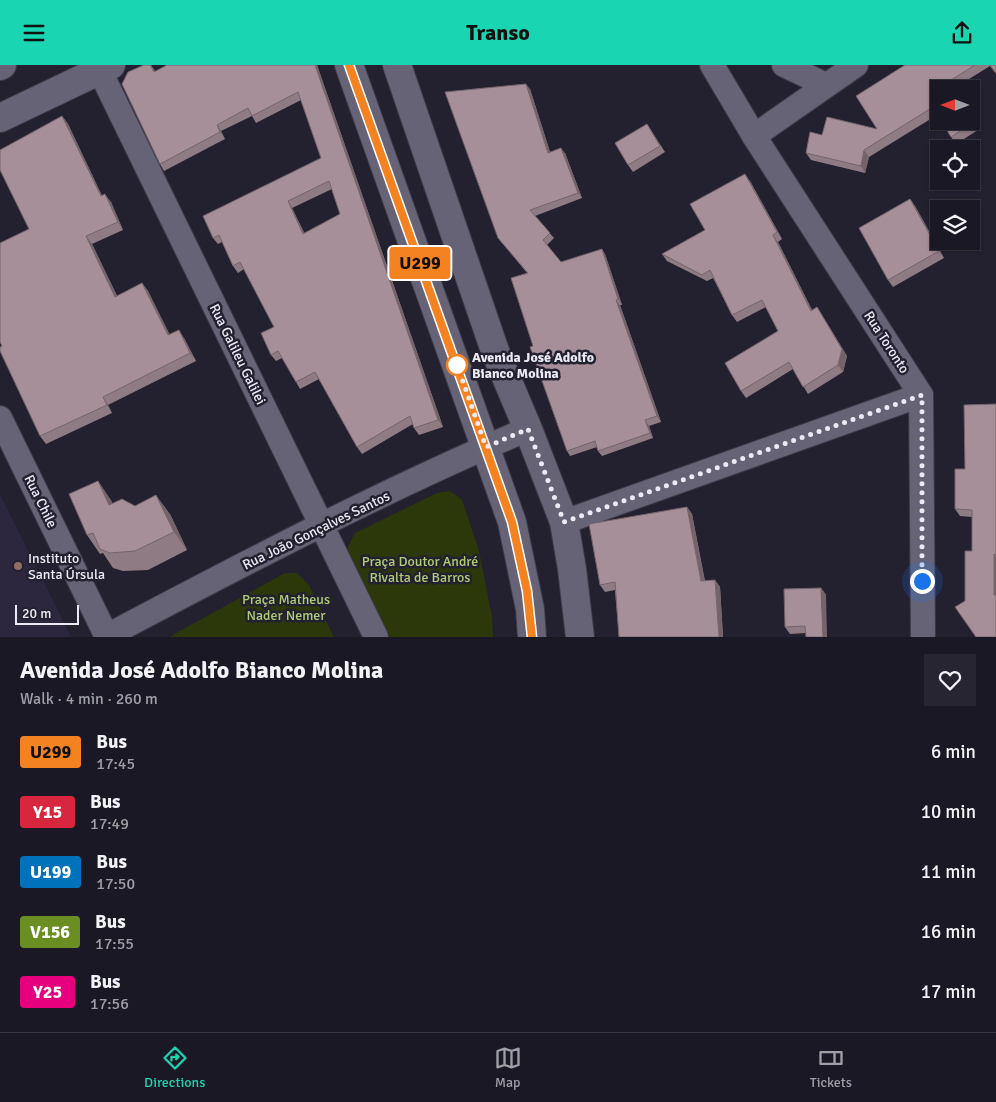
<!DOCTYPE html>
<meta charset="utf-8">
<style>
body{margin:0;font-family:Signika,sans-serif;background:#272531;color:#f1f3f6;height:100vh;display:flex;flex-direction:column;font-size:19px;white-space:nowrap}
*{box-sizing:border-box;margin:0}
p{font-size:16px;color:#9fa0a6}
.icon{flex:none;width:28px;height:28px;fill:none;stroke:currentColor;stroke-width:2;stroke-linecap:round;stroke-linejoin:round}
.map{position:relative;height:572px;overflow:hidden}
.panel{display:flex;flex-direction:column;background:#1a1824;flex:1}
.panel>*{flex:none}
.badge{padding:0 10px;border-radius:4px;font-size:18px;line-height:32px}
.needle{width:32px;rotate:270deg}
.fabs{position:absolute;left:930px;top:15px;display:grid;gap:10px}
.fabs a{display:grid;place-items:center;width:50px;height:50px;border-radius:0px;background:#1a1824;box-shadow:0 1px 4px #0004,0 0 0 1px #383741;font-size:25px}
.scale{position:absolute;left:15px;bottom:12px;width:64px;box-sizing:border-box;padding-left:5px;border:2px solid #eceaf5;border-top:0;font-size:14px;line-height:18px;white-space:nowrap;color:#eceaf5;-webkit-text-stroke:4px #232030;paint-order:stroke}
.you{position:absolute;width:25px;height:25px;margin:-12px;border:4px solid #fff;border-radius:50%;background:#1a73e8;box-shadow:0 0 0 8px #1a73e833}
.map>.badge{position:absolute;translate:-50% -50%;box-shadow:0 0 0 2px #fff}
.round{display:grid;place-items:center;flex:none;width:52px;height:52px;border-radius:0px;background:#272531}
.summary{display:flex;align-items:center;justify-content:space-between;height:85px;padding:0 20px}
h1{font-size:24px;font-weight:800;line-height:38px}
ul{padding:0;list-style:none}
li{display:flex;align-items:center;gap:15px;height:60px;padding:0 20px}
li div{flex:1}
li b{display:block;font-size:19px}
li em{font-style:normal}
li .badge{min-width:55px;font-weight:700;text-align:center}
header{display:flex;justify-content:space-between;align-items:center;height:65px;padding:0 20px;background:#1ad5b2;color:#111;font-size:22px;font-weight:800}
.dock{display:flex;justify-content:space-around;align-items:center;height:70px;border-top:1px solid #383741;background:#1a1824;font-size:14px;color:#9fa0a6}
.dock a{display:grid;justify-items:center;gap:2px}
.dock .selected{color:#1ad5b2}
.map>svg:first-child{display:block}
.built{fill:#2c273e}
.green{fill:#2c3809}
.lines{fill:none;stroke-linecap:round;stroke-linejoin:round}
.minor-casing{stroke:#3e3a49;stroke-width:26}
.secondary-casing{stroke:#3e3a49;stroke-width:30}
.minor{stroke:#666376;stroke-width:24}
.secondary{stroke:#666376;stroke-width:28}
.wall{fill:#8f7b83;fill-rule:evenodd}
.shaded-wall{fill:#74646a}
.building{fill:#a68f98;stroke:#74646a;fill-rule:evenodd}
.line-casing{stroke:#fff;stroke-width:11}
.line{stroke:#f58220;stroke-width:8}
.walk{stroke:#eceaf5;stroke-width:5;stroke-dasharray:0 9}
.stop-dot{fill:#fff;stroke:#f58220;stroke-width:2.5}
.education-dot{fill:#8d6e63;stroke:#232030;stroke-width:2}
.labels{text-anchor:middle;stroke-width:5;stroke-linejoin:round;paint-order:stroke}
.street-label{font-size:14px;fill:#eceaf5;stroke:#232030}
.stop-label{font-size:14px;font-weight:bold;fill:#eceaf5;stroke:#232030;text-anchor:start}
.poi-label{font-size:14px;fill:#eceaf5;stroke:#232030;text-anchor:start}
.park-label{font-size:14px;fill:#b1cc77;stroke:#232030}
</style>
<header><svg class="icon" aria-label="menu" viewBox="0 0 24 24"><path d="M4 6h16M4 12h16M4 18h16"/></svg>Transo<svg class="icon" aria-label="share" viewBox="0 0 24 24"><path d="M12 15V3M7 8l5-5 5 5M5 13v7h14v-7"/></svg></header>
<div class="map">
<svg width="996" height="572" viewBox="0 0 996 572">
<rect width="100%" height="100%" fill="#232030"/>
<polygon class="built" points="0,430 71,572 0,572"/>
<g class="green">
<polygon points="450,426 462,435 479,486 492,552 493,572 384,572 349,498 348,482 355,468 437,428"/>
<polygon points="285,508 297,508 309,520 334,572 169,572"/>
</g>
<g class="lines">
<g class="minor-casing">
<g id="minor">
<polyline points="712,0 754,71 921,330 923,572"/>
<polyline points="784,0 826,20"/>
<polyline points="100,6 376,572"/>
<polyline points="754,71 856,0"/>
<polyline points="0,353 107,572"/>
<polyline points="564,457 921,330"/>
<path d="M107,571C245,498 384,425 528,364"/>
</g>
</g>
<g class="secondary-casing">
<g id="secondary">
<polyline points="349,0 512,457 530,544 532,572"/>
<polyline points="397,0 495,286 528,364 564,457 572,504 580,572"/>
<polyline points="0,1 2,0"/>
<polyline points="0,53 111,0"/>
</g>
</g>
<use href="#minor" class="minor"/>
<use href="#secondary" class="secondary"/>
</g>
<g class="wall">
<path d="M144,0H151L155,6L317,0L443,362L419,370L414,363L413,359L362,389L357,382L319,314L300,324L296,317L282,293L276,296L271,290L274,262L244,204L238,208L233,201L222,177L218,179L213,173L321,93L301,35L256,58L252,51L221,66L225,74L164,106L160,99ZM332,124L340,149L304,168L292,143Z"/>
<polygon points="905,0 996,0 996,9 990,1 953,24 939,24 937,50 869,92 865,108 811,95 806,88 822,70 877,64"/>
<polygon points="530,24 550,87 565,88 582,133 535,151 554,173 547,180 561,197 605,189 622,240 620,240 661,357 649,361 653,373 602,391 598,386 597,382 570,391 567,386 533,281 527,208 498,173"/>
<polygon points="62,51 68,59 102,131 111,137 123,165 92,179 117,231 142,218 148,226 169,269 184,273 196,296 108,340 112,348 46,379 40,371 2,281"/>
<polygon points="971,53 978,65 956,79 951,72"/>
<polygon points="647,59 665,87 633,107 628,100"/>
<polygon points="750,116 782,174 778,177 812,245 817,242 847,291 843,307 808,329 793,304 746,333 741,326 778,266 766,242 737,257 732,250 713,213 707,216 667,196 662,189 705,165"/>
<polygon points="910,134 915,141 944,193 893,222 888,215"/>
<polygon points="996,339 996,572 965,536 972,486 972,452 960,451 955,444 965,404"/>
<polygon points="98,416 112,438 135,441 170,449 187,485 148,505 123,506 113,503 103,488 100,489 87,470"/>
<polygon points="687,442 692,449 705,516 715,515 720,522 723,572 619,572 615,525 605,527 600,520"/>
<polygon points="821,523 826,530 806,568 790,569 785,562"/>
</g>
<g class="shaded-wall">
<polygon points="315,0 317,0 443,362 438,355"/>
<polygon points="526,19 530,24 552,93 548,88"/>
<polygon points="62,51 68,59 106,139 101,131"/>
<polygon points="217,60 221,66 225,74 220,67"/>
<polygon points="561,83 565,88 582,133 578,128"/>
<polygon points="864,85 869,92 865,108 861,101"/>
<polygon points="745,109 750,116 782,174 777,167"/>
<polygon points="105,129 111,137 123,165 118,157"/>
<polygon points="910,134 915,141 944,193 939,186"/>
<polygon points="288,136 292,143 308,175 303,169"/>
<polygon points="773,170 778,177 816,253 811,246"/>
<polygon points="86,171 92,179 121,239 115,232"/>
<polygon points="602,184 605,189 622,240 618,234"/>
<polygon points="142,218 148,226 174,278 168,270"/>
<polygon points="616,235 620,240 661,357 657,351"/>
<polygon points="817,242 847,291 843,307 838,300"/>
<polygon points="179,265 184,273 196,296 190,288"/>
<polygon points="103,332 108,340 112,348 107,340"/>
<polygon points="645,355 649,361 653,373 650,368"/>
<polygon points="98,416 111,435 122,458 109,440"/>
<polygon points="156,430 170,449 187,485 174,467"/>
<polygon points="687,442 692,449 706,523 701,516"/>
<polygon points="994,489 996,492 996,533 994,530"/>
<polygon points="715,515 720,522 723,572 719,572"/>
<polygon points="821,523 826,530 827,572 823,572"/>
</g>
<g class="building">
<path d="M144,0H150L154,7L167,0H315L438,355L414,363L410,351L357,382L315,307L296,317L278,286L271,290L261,268L274,262L240,197L233,201L219,170L213,173L203,151L321,93L298,27L252,51L248,43L217,60L220,67L160,99L122,19L128,7ZM329,116L340,149L303,169L288,136Z"/>
<polygon points="905,0 975,0 948,17 953,24 939,24 939,52 933,42 864,85 861,101 806,88 810,67 822,70 827,52 877,64 856,31"/>
<polygon points="990,0 996,0 996,8"/>
<polygon points="526,19 548,88 561,83 578,128 530,145 550,168 543,175 561,197 602,184 618,234 616,235 657,351 645,355 650,368 598,386 595,376 567,386 530,282 533,281 511,213 528,208 498,173 445,27"/>
<polygon points="62,51 101,131 105,129 118,157 86,171 115,232 142,218 168,270 179,265 190,288 103,332 107,340 40,371 0,286 0,282 2,281 0,277 0,178 29,164 0,105 0,85"/>
<polygon points="971,54 973,58 951,72 941,56 971,56"/>
<polygon points="647,59 660,81 628,100 615,78"/>
<polygon points="745,109 777,167 773,170 811,246 817,242 842,284 838,300 803,322 789,297 741,326 725,298 778,266 762,235 732,250 710,205 702,210 662,189 705,165 690,139"/>
<polygon points="910,134 939,186 888,215 859,163"/>
<polygon points="996,339 996,490 994,489 994,530 996,530 996,572 976,572 955,542 965,536 965,486 972,486 972,445 955,444 955,404 965,404 964,340"/>
<polygon points="98,416 109,440 122,434 135,441 156,430 174,467 135,486 110,488 100,484 93,468 87,470 69,429"/>
<polygon points="687,442 701,516 715,515 719,572 619,572 615,517 600,520 589,459"/>
<polygon points="821,523 823,572 806,572 805,561 785,562 784,524"/>
</g>
<g class="lines">
<g class="line-casing">
<polyline id="line" points="349,0 512,457 527,526 532,572"/>
</g>
<use href="#line" class="line"/>
<polyline class="walk" points="457,300 454,291 486,382 528,364 564,457 922,330 922,516"/>
</g>
<circle class="stop-dot" cx="457" cy="300" r="10"/>
<circle class="education-dot" cx="18" cy="501" r="5"/>
<g class="labels">
<g class="street-label">
<text transform="translate(887 277) rotate(57)" y="5">Rua Toronto</text>
<text transform="translate(238 289) rotate(64)" y="5">Rua Galileu Galilei</text>
<text transform="translate(41 436) rotate(64)" y="5">Rua Chile</text>
<text transform="translate(316 465) rotate(-26)" y="5">Rua João Gonçalves Santos</text>
</g>
<g class="stop-label">
<text x="472" y="297">Avenida José Adolfo<tspan x="472" dy="16">Bianco Molina</tspan></text>
</g>
<g class="poi-label">
<text x="28" y="498">Instituto<tspan x="28" dy="16">Santa Úrsula</tspan></text>
</g>
<g class="park-label">
<text x="420" y="501">Praça Doutor André<tspan x="420" dy="16">Rivalta de Barros</tspan></text>
<text x="286" y="539">Praça Matheus<tspan x="286" dy="16">Nader Nemer</tspan></text>
</g>
</g>
</svg>
<div class="fabs">
<a><svg class="needle" viewBox="-14 -14 28 28"><path d="M0-13l5 13h-10z" fill="#e53935"/><path d="M0 13l5-13h-10z" fill="#9fa0a6"/></svg></a>
<a><svg class="icon" aria-label="locate" viewBox="0 0 24 24"><circle cx="12" cy="12" r="6"/><path d="M12 2v4M12 18v4M2 12h4M18 12h4"/></svg></a>
<a><svg class="icon" aria-label="layers" viewBox="0 0 24 24"><path d="M12 4l9 5-9 5-9-5zM3 14l9 5 9-5"/></svg></a>
</div>
<div class="scale">20 m</div>
<div class="you" style="left:922px;top:516px"></div>
<b class="badge" style="left:420px;top:198px;background:#f58220;color:#111">U299</b>
</div>
<section class="panel">
<div class="summary"><div><h1>Avenida José Adolfo Bianco Molina</h1><p>Walk · 4 min · 260 m</p></div><a class="round"><svg class="icon" aria-label="heart" viewBox="0 0 24 24"><path d="M12 20l-8-8c-3-5 5-10 8-4 3-6 11-1 8 4z"/></svg></a></div>
<ul>
<li><span class="badge" style="background:#f58220;color:#111">U299</span><div><b>Bus</b><p>17:45</p></div><em>6 min</em></li>
<li><span class="badge" style="background:#d7263d;color:#fff">Y15</span><div><b>Bus</b><p>17:49</p></div><em>10 min</em></li>
<li><span class="badge" style="background:#0072bc;color:#fff">U199</span><div><b>Bus</b><p>17:50</p></div><em>11 min</em></li>
<li><span class="badge" style="background:#6b8e23;color:#fff">V156</span><div><b>Bus</b><p>17:55</p></div><em>16 min</em></li>
<li><span class="badge" style="background:#e6007e;color:#fff">Y25</span><div><b>Bus</b><p>17:56</p></div><em>17 min</em></li>
</ul>
</section>
<nav class="dock">
<a class="selected"><svg class="icon" aria-label="directions" viewBox="0 0 24 24"><path d="M12 3l9 9-9 9-9-9zM9 14v-3h6M13 9l2 2-2 2"/></svg>Directions</a>
<a><svg class="icon" aria-label="map" viewBox="0 0 24 24"><path d="M3 6l6-2 6 2 6-2v14l-6 2-6-2-6 2zM9 4v14M15 6v14"/></svg>Map</a>
<a><svg class="icon" aria-label="tickets" viewBox="0 0 24 24"><path d="M3 7h18v10H3zM15 7v10"/></svg>Tickets</a>
</nav>
